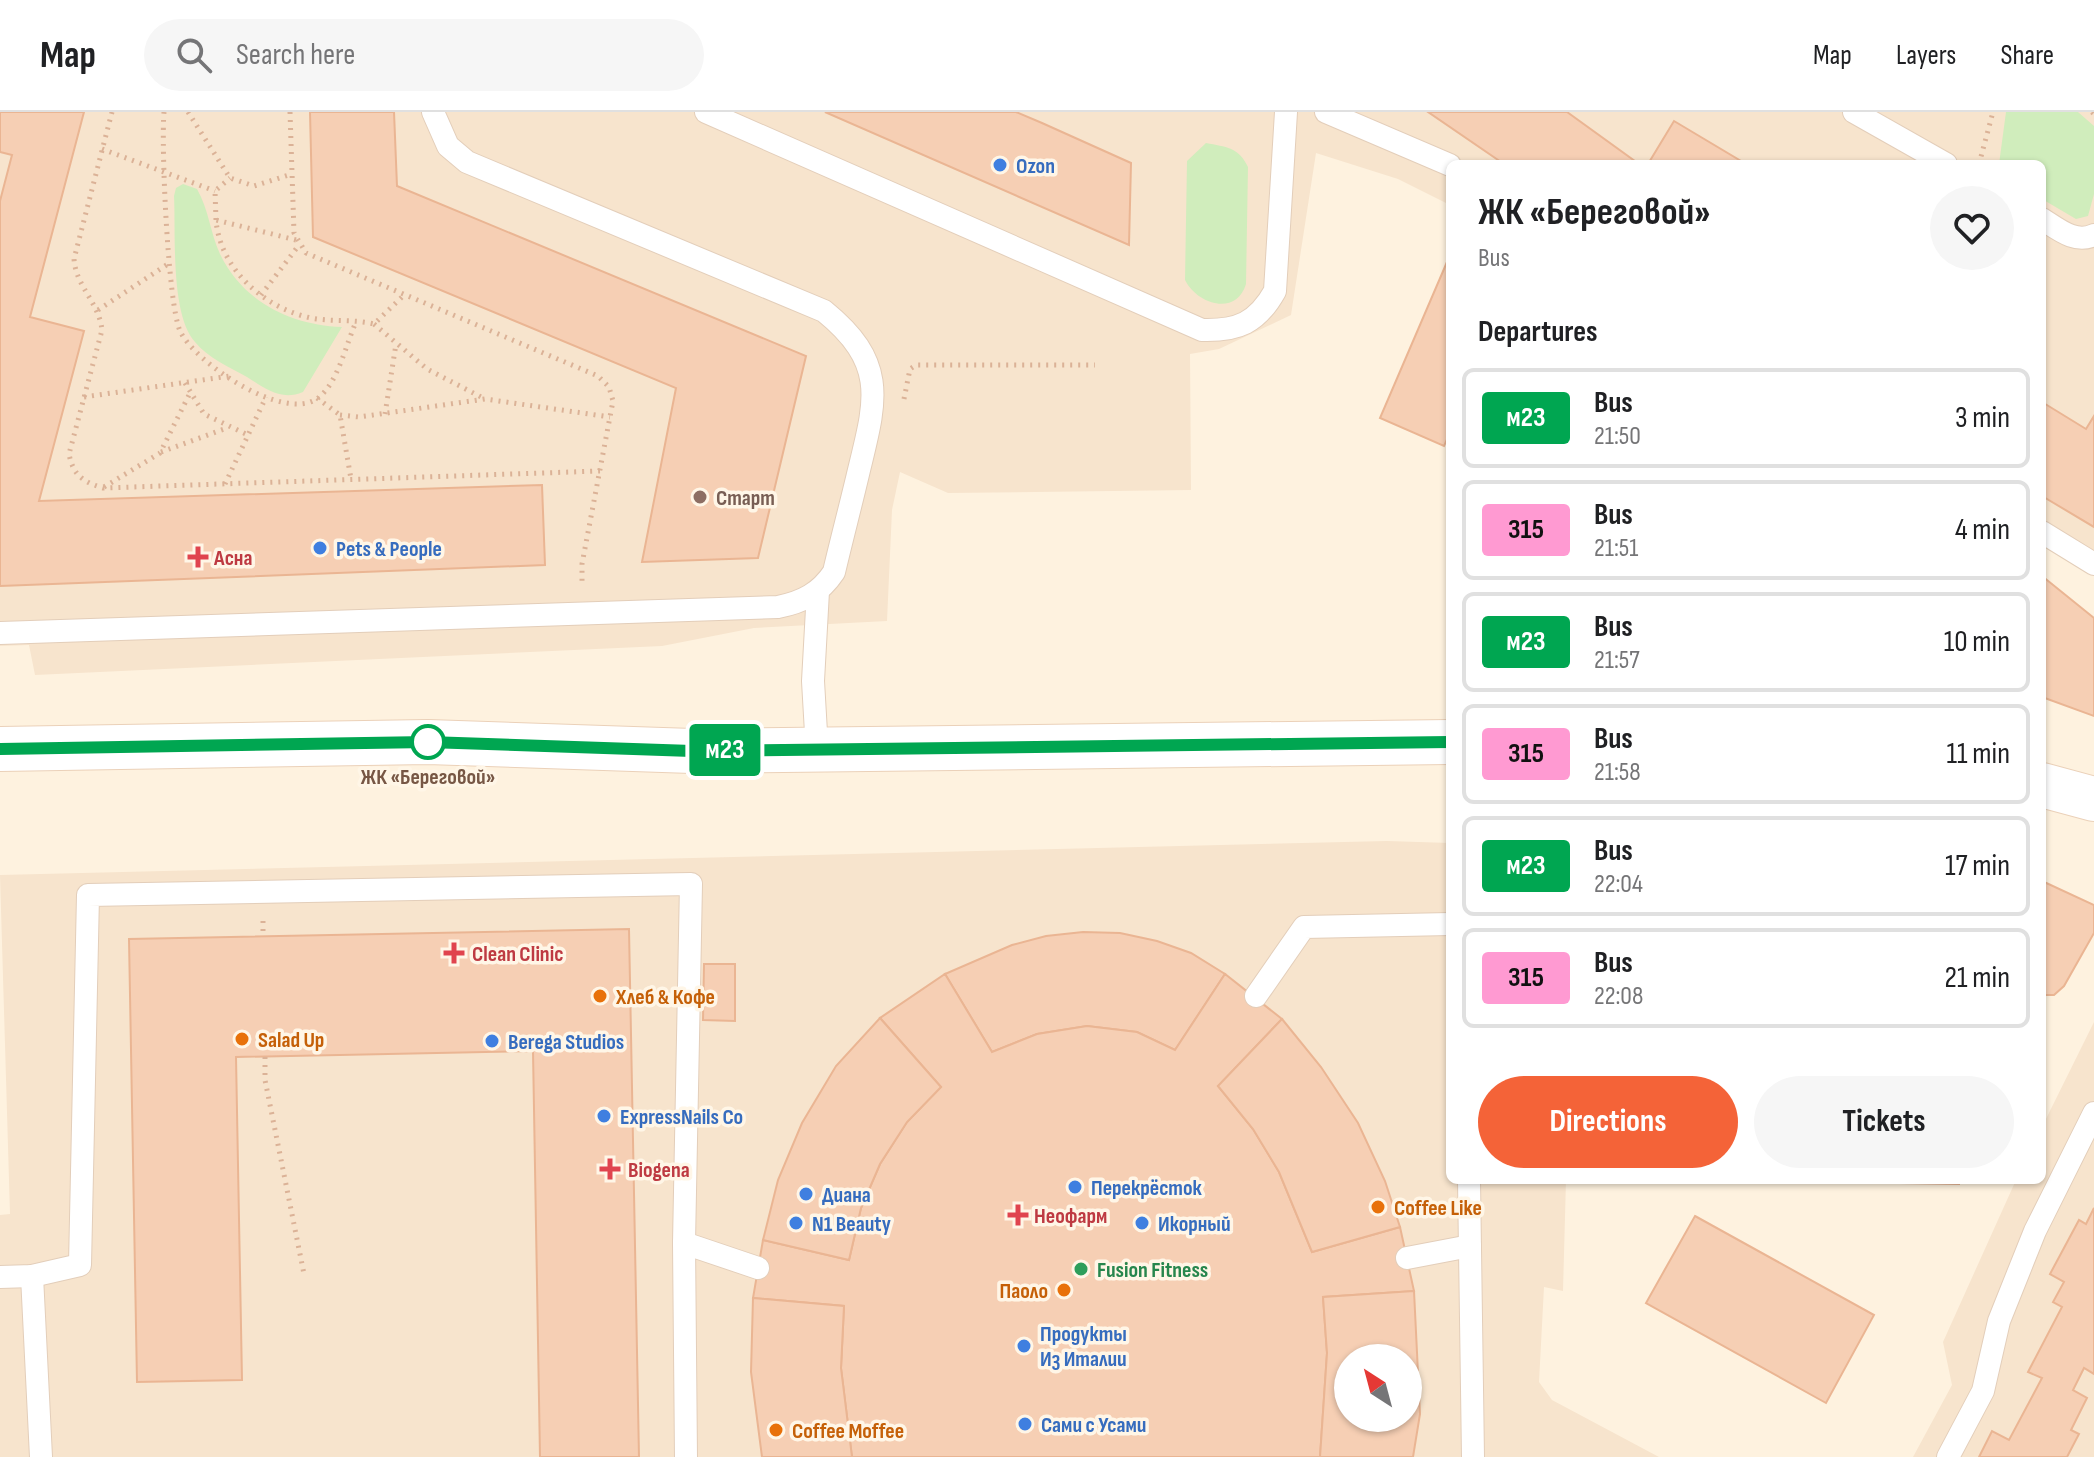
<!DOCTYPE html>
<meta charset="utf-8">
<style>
body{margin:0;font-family:"Sofia Sans Condensed",sans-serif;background:#f6f6f6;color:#202124;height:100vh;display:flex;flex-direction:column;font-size:30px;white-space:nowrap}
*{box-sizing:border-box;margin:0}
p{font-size:26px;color:#757577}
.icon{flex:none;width:44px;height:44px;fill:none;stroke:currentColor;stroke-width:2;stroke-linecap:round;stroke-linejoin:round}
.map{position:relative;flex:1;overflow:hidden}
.drawer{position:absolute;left:1446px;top:48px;width:600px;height:1024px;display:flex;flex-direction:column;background:#fff;border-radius:12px;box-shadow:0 2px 6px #0004}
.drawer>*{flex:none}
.badge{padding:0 16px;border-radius:6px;font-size:28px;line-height:52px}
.needle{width:52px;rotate:324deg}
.fabs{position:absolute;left:1334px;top:1232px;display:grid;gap:16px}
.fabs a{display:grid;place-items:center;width:88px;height:88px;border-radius:50%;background:#fff;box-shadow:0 2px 6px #0004;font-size:40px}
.map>.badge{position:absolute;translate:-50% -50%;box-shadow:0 0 0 4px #fff}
h2{padding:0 32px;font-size:30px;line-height:72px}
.round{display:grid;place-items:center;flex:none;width:84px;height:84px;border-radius:42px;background:#f6f6f6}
.head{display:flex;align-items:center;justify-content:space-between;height:136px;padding:0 32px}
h1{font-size:38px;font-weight:700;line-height:60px}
.action{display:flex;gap:16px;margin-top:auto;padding:16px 32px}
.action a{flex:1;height:92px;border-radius:48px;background:#f46338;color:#fff;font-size:32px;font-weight:700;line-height:92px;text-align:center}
.action a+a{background:#f6f6f6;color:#202124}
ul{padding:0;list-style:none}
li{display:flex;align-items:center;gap:24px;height:100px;margin:0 16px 12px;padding:0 16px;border:4px solid #e0e0e0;border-radius:12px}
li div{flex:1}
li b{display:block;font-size:30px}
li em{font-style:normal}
li .badge{min-width:88px;font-weight:700;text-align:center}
header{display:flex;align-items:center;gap:48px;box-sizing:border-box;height:112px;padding:0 40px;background:#fff;border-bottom:2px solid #e0e0e0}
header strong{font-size:38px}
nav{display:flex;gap:44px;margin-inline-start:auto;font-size:28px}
.search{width:560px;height:72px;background:#f6f6f6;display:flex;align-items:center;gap:20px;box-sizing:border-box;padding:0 28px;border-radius:44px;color:#757577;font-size:30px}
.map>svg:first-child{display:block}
.residential{fill:#f7e4cd;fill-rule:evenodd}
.green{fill:#d0edbc}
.building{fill:#f6cfb4;stroke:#eab593;stroke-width:2;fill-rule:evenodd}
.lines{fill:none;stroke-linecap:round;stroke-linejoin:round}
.lane-casing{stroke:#e3ceba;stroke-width:24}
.secondary-casing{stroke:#ebd1b9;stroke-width:46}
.path{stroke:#dbb297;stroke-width:5;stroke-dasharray:2 6;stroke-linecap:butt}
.lane{stroke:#fff;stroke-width:22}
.secondary{stroke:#fff;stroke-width:44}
.line-casing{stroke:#fff;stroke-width:18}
.line{stroke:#00a651;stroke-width:12}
.shop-dot{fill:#3f7fe0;stroke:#fff6e7;stroke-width:3}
.education-dot{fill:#8d6e63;stroke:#fff6e7;stroke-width:3}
.health-dot{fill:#e0444e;stroke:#fff6e7;stroke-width:3}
.stop-dot{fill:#fff;stroke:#00a651;stroke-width:4}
.food-dot{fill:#e8710a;stroke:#fff6e7;stroke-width:3}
.leisure-dot{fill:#2e9e5b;stroke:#fff6e7;stroke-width:3}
.labels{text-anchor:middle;stroke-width:7;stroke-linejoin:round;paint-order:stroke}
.shop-label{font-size:22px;font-weight:bold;fill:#366cbe;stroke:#fff6e7;text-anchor:start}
.education-label{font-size:22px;font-weight:bold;fill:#785e54;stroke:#fff6e7;text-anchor:start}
.health-label{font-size:22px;font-weight:bold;fill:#be3a42;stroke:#fff6e7;text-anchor:start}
.stop-label{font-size:22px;font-weight:bold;fill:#775745;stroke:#fff6e7}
.food-label{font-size:22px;font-weight:bold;fill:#c56008;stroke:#fff6e7;text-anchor:start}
.leisure-label{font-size:22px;font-weight:bold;fill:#27864d;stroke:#fff6e7;text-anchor:start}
</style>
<header>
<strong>Map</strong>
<div class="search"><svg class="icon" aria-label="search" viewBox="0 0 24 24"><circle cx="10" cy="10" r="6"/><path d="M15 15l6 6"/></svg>Search here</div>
<nav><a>Map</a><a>Layers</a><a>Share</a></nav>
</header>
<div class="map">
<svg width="2094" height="1345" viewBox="0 0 2094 1345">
<rect width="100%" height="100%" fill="#fef2df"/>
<g class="residential">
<polygon points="0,0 2094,0 2094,456 2042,426 2042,52 1450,52 1450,93 1398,67 1316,41 1291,203 1219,237 1190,242 1191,378 948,381 900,360 892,398 887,509 754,516 662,534 35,563 29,533 0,534"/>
<path d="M1387,729L1450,731V1068H1566L1563,1179L1544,1175L1539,1270L1552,1288L1659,1345H0V1103L10,1102L0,763ZM1348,1246H1408V1306H1348Z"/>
<polygon points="2094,910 2094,1345 1913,1345 1952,1273 1943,1230 2016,1068 2042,1068 2042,1015"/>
</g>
<g class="green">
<polygon points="2006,0 2078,0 2094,14 2094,82 2088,104 2076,107 2042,87 2042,52 1999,52"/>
<path d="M1206,31C1226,35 1239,35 1248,55L1246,172C1236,205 1197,192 1185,168L1187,49Z"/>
<path d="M183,72L197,77C209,98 210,120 220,142C243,190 291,213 342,215L303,280C281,289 266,277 247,265C229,255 208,246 195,230C170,202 176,122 174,84L176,76Z"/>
</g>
<g class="building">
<polygon points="0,0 84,0 30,205 84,219 39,389 542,373 545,453 0,474 0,89 12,43 0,40"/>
<polygon points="310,0 394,0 397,74 806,244 758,446 642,450 676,276 313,125"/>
<polygon points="825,0 1016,0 1042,11 1131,51 1129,133"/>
<polygon points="1428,0 1567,0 1639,52 1504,52"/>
<polygon points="1674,9 1746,52 1648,52"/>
<polygon points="1450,143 1450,321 1444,334 1380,306"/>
<polygon points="2042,290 2086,317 2094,304 2094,415 2042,384"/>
<polygon points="2042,464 2094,506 2094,604 2042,585"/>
<polygon points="2042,769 2094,793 2094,821 2064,874 2054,883 2042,883"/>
<polygon points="629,817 639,1345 540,1345 533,939 236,945 242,1268 137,1270 129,827"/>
<polygon points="1083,820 1120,821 1157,829 1191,841 1225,862 1175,938 1137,920 1087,914 1037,922 992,940 945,862 1012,833 1046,824"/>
<polygon points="704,852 735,852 735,909 703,908"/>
<polygon points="945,862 992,940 1037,922 1087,914 1137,920 1175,938 1225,862 1282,907 1218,974 1253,1017 1279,1060 1312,1140 1400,1115 1414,1179 1323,1185 1327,1241 1320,1345 852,1345 841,1256 844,1194 753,1186 763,1128 849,1148 861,1096 880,1052 907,1010 941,975 880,906"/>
<polygon points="880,906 941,975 907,1010 880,1052 861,1096 849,1148 763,1128 778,1068 802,1011 836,954"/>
<polygon points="1282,907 1321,955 1358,1011 1385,1069 1400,1115 1312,1140 1279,1060 1253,1017 1218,974"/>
<polygon points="1709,1068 1959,1068 1959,1072"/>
<polygon points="2094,1096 2094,1262 2084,1256 2073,1278 2087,1286 2071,1318 2079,1322 2067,1345 1979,1345 1992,1319 2009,1328 2042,1266 2028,1260 2062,1195 2053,1190 2064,1170 2050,1162 2079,1108 2086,1112"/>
<polygon points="1695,1104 1874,1203 1826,1291 1646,1191"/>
<path d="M1414,1179L1420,1302L1413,1345H1320L1327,1241L1323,1185ZM1348,1246H1408V1306H1348Z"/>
<polygon points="753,1186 844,1194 841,1256 852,1345 762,1345 751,1260"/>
</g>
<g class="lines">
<g class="lane-casing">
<g id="lane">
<path d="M706,0L1202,218C1238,219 1257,211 1275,179L1286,0"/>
<polyline points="1326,0 1450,53"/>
<polyline points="1854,0 1946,52"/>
<path d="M2042,107C2058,117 2075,132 2094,123"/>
<polyline points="2042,420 2094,452"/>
<path d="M0,521L778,495C803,490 820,481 834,460C842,426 851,392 859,358C876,288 888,251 824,199L467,50L448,34L433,0"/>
<polyline points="817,638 813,569 818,479"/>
<polyline points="1256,884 1304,815 1450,812"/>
<polyline points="1469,1068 1473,1345"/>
<polyline points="684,1131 758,1156"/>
<polyline points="1407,1146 1470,1134"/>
<polyline points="32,1164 41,1345"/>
<polyline points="0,1165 32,1164 80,1153 88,783 691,772 684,1131 686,1345"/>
<polyline points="1948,1345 1983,1279 1999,1209 2035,1119 2094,1001"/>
</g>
</g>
<g class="secondary-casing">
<g id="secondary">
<polyline points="0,637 428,630 692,639 1450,630"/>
<polyline points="2042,673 2094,687"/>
</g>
</g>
<g class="path">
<path d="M112,0L74,147C76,175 99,190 102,218L69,342C73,363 83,370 103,376L600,359"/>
<path d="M164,0C161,34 168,192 180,219C195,251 284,311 318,286C338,271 346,232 356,210"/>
<polyline points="188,0 230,66 254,74 292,62"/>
<polyline points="290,0 294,121 306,141 598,264 609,275 613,289 582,452 582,472"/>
<polyline points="2092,0 2094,2"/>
<polyline points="102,37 215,79"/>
<polyline points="1979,52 1993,0"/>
<polyline points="216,108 215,79 230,66"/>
<path d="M296,128L216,108C220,157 264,196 311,206C332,210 354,207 374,212L404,183"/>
<polyline points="261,183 299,133"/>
<polyline points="98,198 171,150"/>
<polyline points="374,212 427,257 485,287"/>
<polyline points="185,271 204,302 248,323"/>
<polyline points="84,285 230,264"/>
<polyline points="317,286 340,303 351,367"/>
<polyline points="904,287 910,257 916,253 1095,253"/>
<polyline points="385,302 396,232"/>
<polyline points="340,303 359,305 485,287 610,305"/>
<polyline points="161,340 227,316"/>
<polyline points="225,372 266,285"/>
<polyline points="104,375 160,341 189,283"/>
<polyline points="263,809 263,825"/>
<polyline points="265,945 265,968 304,1162"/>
</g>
<use href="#lane" class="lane"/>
<use href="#secondary" class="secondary"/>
</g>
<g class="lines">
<g class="line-casing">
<polyline id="line" points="0,637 428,630 692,639 1450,630"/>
</g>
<use href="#line" class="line"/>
</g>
<g class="shop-dot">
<circle cx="1000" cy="53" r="8"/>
<circle cx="320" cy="436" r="8"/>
<circle cx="492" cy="929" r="8"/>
<circle cx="604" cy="1004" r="8"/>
<circle cx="1075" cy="1075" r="8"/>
<circle cx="806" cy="1082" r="8"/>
<circle cx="796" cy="1111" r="8"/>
<circle cx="1142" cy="1111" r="8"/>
<circle cx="1024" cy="1234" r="8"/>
<circle cx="1025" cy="1312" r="8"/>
</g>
<circle class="education-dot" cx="700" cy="385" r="8"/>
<g class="health-dot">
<path d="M194 433h8v8h8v8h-8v8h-8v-8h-8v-8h8z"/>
<path d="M450 829h8v8h8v8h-8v8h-8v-8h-8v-8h8z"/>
<path d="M606 1045h8v8h8v8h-8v8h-8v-8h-8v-8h8z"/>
<path d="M1014 1091h8v8h8v8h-8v8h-8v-8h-8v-8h8z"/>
</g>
<circle class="stop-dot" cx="428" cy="630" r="16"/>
<g class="food-dot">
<circle cx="600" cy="884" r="8"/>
<circle cx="242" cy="927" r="8"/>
<circle cx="1378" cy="1095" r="8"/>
<circle cx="1064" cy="1178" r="8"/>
<circle cx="776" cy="1318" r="8"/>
</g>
<circle class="leisure-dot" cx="1081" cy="1157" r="8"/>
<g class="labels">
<g class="shop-label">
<text x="1016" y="61">Ozon</text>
<text x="336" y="444">Pets &amp; People</text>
<text x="508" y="937">Berega Studios</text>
<text x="620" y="1012">ExpressNails Co</text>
<text x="1091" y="1083">Перекрёсток</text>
<text x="822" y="1090">Диана</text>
<text x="812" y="1119">N1 Beauty</text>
<text x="1158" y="1119">Икорный</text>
<text x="1040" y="1229">Продукты<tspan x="1040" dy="25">Из Италии</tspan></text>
<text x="1041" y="1320">Сами с Усами</text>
</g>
<g class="education-label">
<text x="716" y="393">Старт</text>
</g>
<g class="health-label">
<text x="214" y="453">Асна</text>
<text x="472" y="849">Clean Clinic</text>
<text x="628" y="1065">Biogena</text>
<text x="1034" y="1111">Неофарм</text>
</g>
<g class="stop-label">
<text x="428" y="672">ЖК «Береговой»</text>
</g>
<g class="food-label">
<text x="616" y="892">Хлеб &amp; Кофе</text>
<text x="258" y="935">Salad Up</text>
<text x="1394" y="1103">Coffee Like</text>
<text x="1048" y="1186" text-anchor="end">Паоло</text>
<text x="792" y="1326">Coffee Moffee</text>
</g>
<g class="leisure-label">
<text x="1097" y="1165">Fusion Fitness</text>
</g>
</g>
</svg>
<div class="fabs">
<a><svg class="needle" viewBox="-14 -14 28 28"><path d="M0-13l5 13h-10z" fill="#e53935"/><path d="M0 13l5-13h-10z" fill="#757577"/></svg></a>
</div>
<b class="badge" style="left:725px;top:638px;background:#00a651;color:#fff">м23</b>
<section class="drawer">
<div class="head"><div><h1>ЖК «Береговой»</h1><p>Bus</p></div><a class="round"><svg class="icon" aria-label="heart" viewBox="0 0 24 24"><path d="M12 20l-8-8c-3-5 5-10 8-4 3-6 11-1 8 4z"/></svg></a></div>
<h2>Departures</h2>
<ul>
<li><span class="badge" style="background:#00a651;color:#fff">м23</span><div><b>Bus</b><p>21:50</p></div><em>3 min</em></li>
<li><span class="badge" style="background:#ff9ad2;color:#111">315</span><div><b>Bus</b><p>21:51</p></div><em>4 min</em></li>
<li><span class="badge" style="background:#00a651;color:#fff">м23</span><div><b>Bus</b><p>21:57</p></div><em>10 min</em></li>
<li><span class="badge" style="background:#ff9ad2;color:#111">315</span><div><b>Bus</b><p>21:58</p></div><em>11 min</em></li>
<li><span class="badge" style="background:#00a651;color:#fff">м23</span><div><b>Bus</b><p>22:04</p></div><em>17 min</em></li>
<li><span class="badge" style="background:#ff9ad2;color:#111">315</span><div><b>Bus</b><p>22:08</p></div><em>21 min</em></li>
</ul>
<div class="action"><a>Directions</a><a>Tickets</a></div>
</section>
</div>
